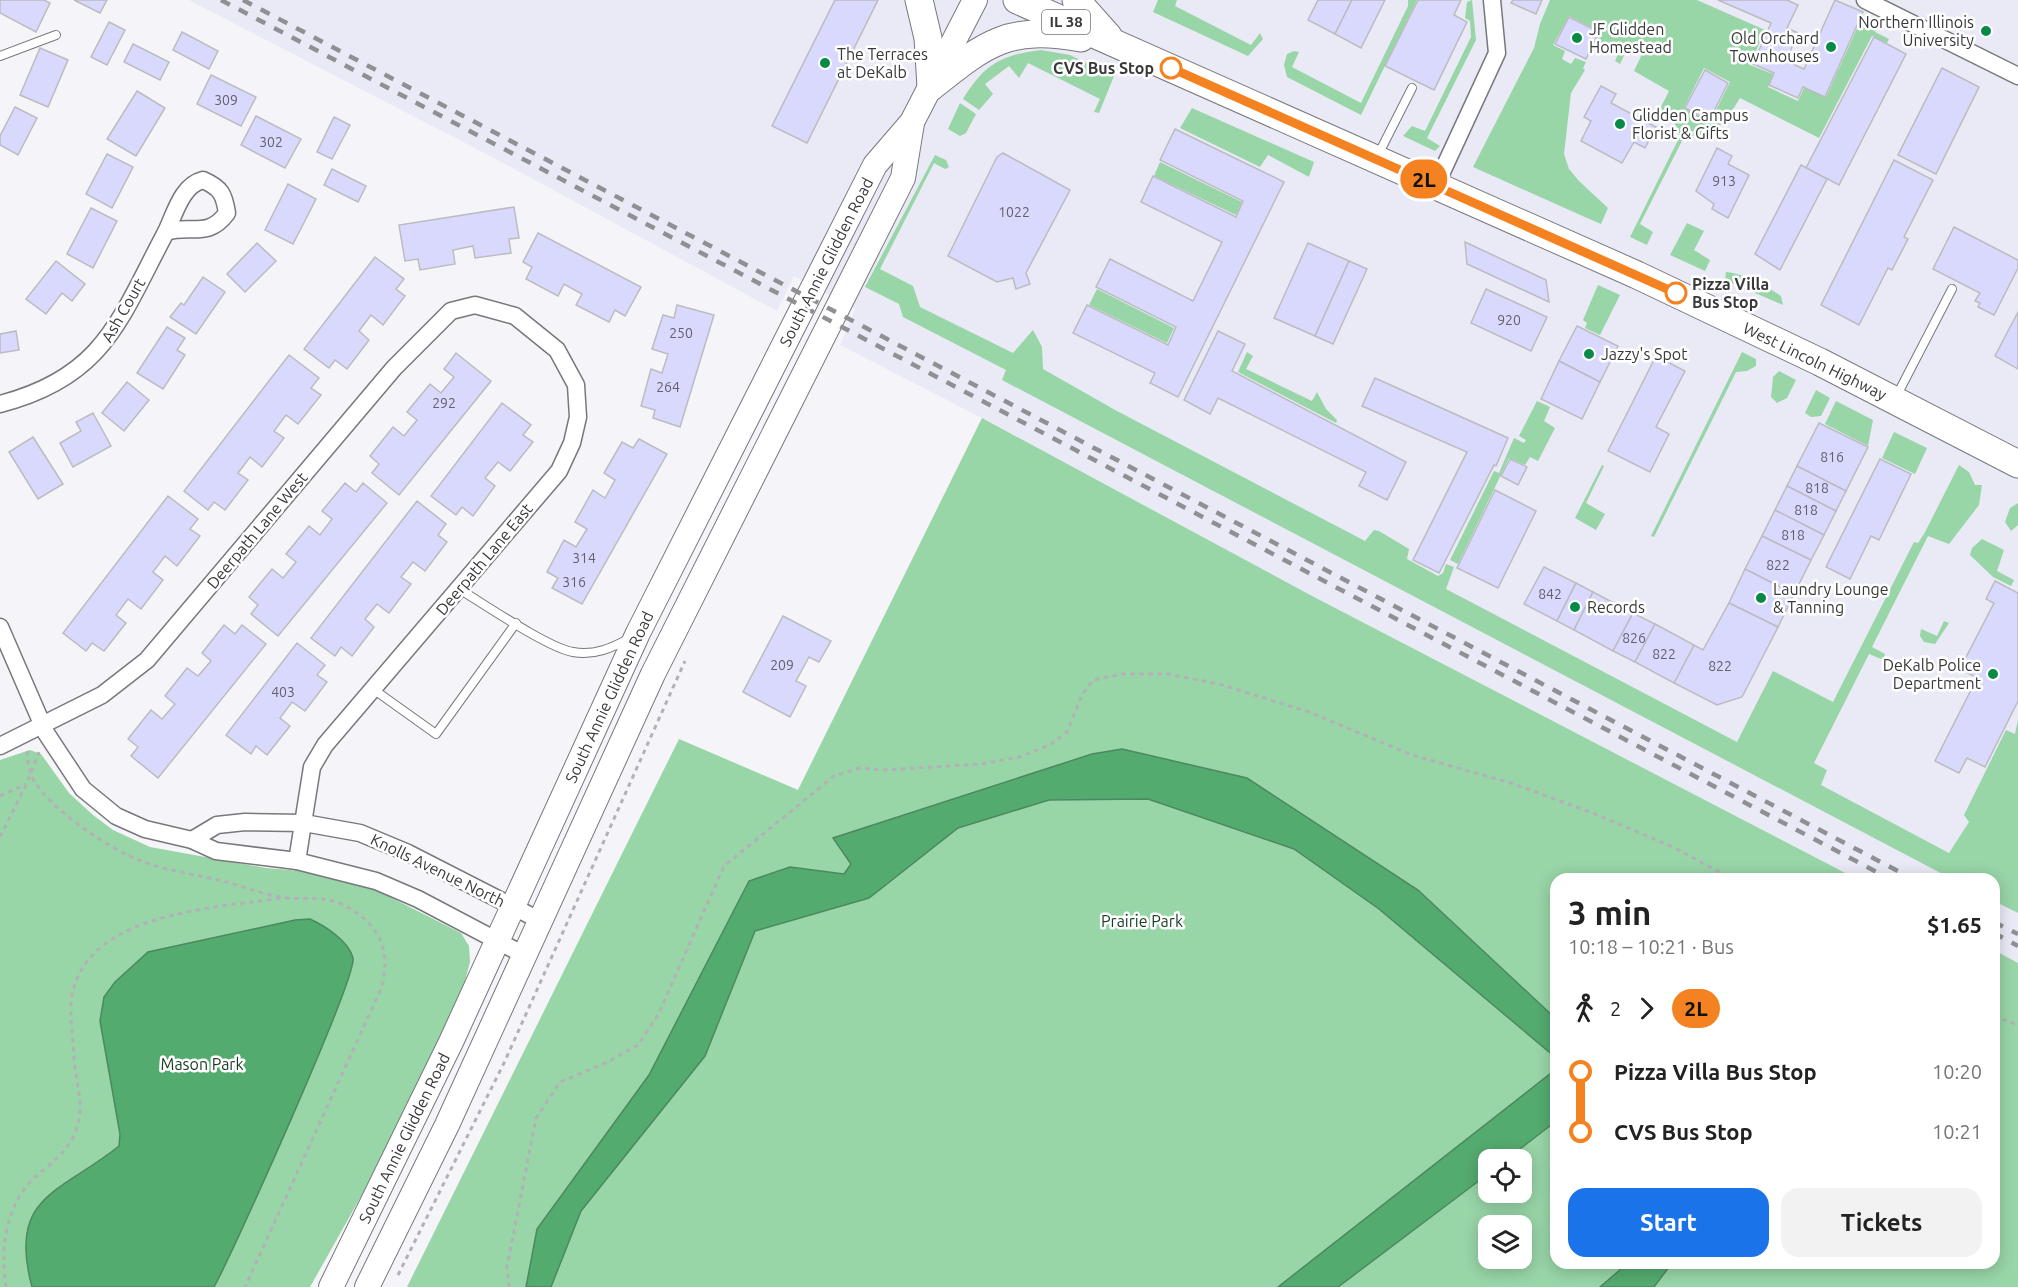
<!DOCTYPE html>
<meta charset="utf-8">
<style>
body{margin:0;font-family:Ubuntu,sans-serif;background:#f2f2f2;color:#222;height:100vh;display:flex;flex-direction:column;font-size:22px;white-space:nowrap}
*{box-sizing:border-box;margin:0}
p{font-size:20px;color:#767676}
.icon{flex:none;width:33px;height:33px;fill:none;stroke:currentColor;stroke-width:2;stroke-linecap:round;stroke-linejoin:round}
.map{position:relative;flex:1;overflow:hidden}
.sheet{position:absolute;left:1550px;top:873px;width:450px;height:396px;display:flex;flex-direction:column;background:#fff;border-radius:18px;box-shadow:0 3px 15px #0003}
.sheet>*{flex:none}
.badge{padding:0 12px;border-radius:20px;font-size:21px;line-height:39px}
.tools{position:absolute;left:1478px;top:1149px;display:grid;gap:12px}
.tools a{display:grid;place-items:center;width:54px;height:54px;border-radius:12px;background:#fff;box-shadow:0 3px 15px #0003;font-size:30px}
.map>.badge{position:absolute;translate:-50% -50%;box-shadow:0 0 0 3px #fff}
.legs{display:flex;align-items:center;gap:9px;height:66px;padding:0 18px;font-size:20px}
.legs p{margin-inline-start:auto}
.overview{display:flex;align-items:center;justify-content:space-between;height:102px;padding:0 18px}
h1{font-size:33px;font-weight:700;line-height:45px}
.button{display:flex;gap:12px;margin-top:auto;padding:12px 18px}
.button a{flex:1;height:69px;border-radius:18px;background:#1a73e8;color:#fff;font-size:24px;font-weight:700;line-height:69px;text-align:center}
.button a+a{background:#f2f2f2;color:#222}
ul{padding:0 18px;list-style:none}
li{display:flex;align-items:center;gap:21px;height:60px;font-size:22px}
li i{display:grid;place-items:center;width:9px;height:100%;margin:0 8px;background:currentColor}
li i::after{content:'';width:15px;height:15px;margin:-8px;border:4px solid;border-radius:50%;background:#fff}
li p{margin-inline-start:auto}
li:first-child i{background:linear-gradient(#0000 50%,currentColor 0)}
li:last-child i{background:linear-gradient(currentColor 50%,#0000 0)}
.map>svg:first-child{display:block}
.built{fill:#eaeaf7}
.green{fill:#98d5a7;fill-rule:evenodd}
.water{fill:#54ab6f;stroke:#4c895f;stroke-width:1.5}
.building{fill:#d9d9fd;stroke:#bbbbc0;stroke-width:1.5}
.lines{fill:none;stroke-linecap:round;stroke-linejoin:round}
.lane-casing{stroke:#78787c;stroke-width:10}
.street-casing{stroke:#78787c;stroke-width:19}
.secondary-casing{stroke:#78787c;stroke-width:26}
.primary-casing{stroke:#78787c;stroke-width:29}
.path{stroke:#b2b2b6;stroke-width:3;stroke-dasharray:4.5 4.5;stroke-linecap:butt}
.lane{stroke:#fff;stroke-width:8}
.street{stroke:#fff;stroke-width:16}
.secondary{stroke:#fff;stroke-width:24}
.primary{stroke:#fff;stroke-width:27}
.rail{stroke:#909094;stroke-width:4.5;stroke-dasharray:10 10;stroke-linecap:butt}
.line-1-casing{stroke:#fff;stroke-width:14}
.line-1{stroke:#f58220;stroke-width:9}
.poi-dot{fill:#078a45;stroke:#fff;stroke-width:2}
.stop-1-dot{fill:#fff;stroke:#f58220;stroke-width:3}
.labels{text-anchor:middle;stroke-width:5;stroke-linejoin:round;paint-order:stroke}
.number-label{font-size:14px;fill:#61616c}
.shield{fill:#fff;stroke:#747476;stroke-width:1.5}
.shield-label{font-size:15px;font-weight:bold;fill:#39393b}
.poi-label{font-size:16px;fill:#39393b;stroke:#fff;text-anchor:start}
.stop-label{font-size:16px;font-weight:bold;fill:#39393b;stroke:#fff;text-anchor:end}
.street-label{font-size:16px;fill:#39393b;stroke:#fff}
.park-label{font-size:16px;fill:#163b22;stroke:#fff}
</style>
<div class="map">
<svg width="2018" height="1287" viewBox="0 0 2018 1287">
<rect width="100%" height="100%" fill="#f4f4f9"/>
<polygon class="built" points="189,0 2018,0 2018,963 1994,950 1994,879 1857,879 1314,597 982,418 840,345 855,309 794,276 777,311 494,158"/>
<g class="green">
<polygon points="1158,0 1177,0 1175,6 1251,45 1260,33 1263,39 1248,56 1153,12"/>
<polygon points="1408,0 1417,0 1361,115 1287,77 1284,65 1287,54 1294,51 1299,52 1292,67 1361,103 1408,6"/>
<polygon points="1472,0 1476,40 1427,138 1440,146 1435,151 1403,136 1412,126 1425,131 1471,37 1470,21 1465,18 1467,2"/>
<path d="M1550,0H1697L1765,30L1750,65L1773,74L1768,87L1798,101L1804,88L1826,97L1863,15L1879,23L1875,32L1889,39L1887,43L1872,36L1819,138L1740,98C1727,119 1714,141 1685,135L1640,224L1653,232L1647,245L1630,237L1679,138C1679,124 1670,118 1659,111L1669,91L1634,71L1642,54L1628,47L1620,64L1615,61L1619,52L1596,41L1600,32L1569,16L1553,45L1565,51L1562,59L1571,64L1575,58L1586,62L1583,68L1585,70L1571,93L1564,154L1569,169L1579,181L1608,208L1601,224L1587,218L1473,167L1534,48L1540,24ZM1704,68L1730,82L1710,122L1684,108Z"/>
<path d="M1041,50L1070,55L1114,76L1099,113L1094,112L1100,99L1028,63L1019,78L1009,66L985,84L993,94L979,110L963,99C984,65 1000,55 1041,50Z"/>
<polygon points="960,103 976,114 966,133 960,136 948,129"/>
<polygon points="1192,108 1314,162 1309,177 1268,155 1260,167 1180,128"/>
<polygon points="935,155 946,160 949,167 945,169 934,163 880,269 913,286 920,307 1013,353 1033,330 1042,347 1043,369 1117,411 1365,541 1374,530 1379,531 1409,549 1407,559 1438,576 1443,573 1446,564 1454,567 1446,589 1737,742 1773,671 1833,702 1914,542 1918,543 1924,534 1959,465 1969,472 1975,485 1982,485 1979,505 1949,544 1928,536 1872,647 1885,654 1884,657 1881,659 1869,654 1814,763 1827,770 1821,785 1949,853 1969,822 1964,815 2006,730 2015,734 2018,720 2018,913 1994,901 1994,879 1952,879 1002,380 1006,370 903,317 899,304 865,287"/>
<polygon points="1160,162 1242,202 1236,215 1154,176"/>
<polygon points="1687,223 1704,231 1694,250 1710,260 1705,271 1670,255"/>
<path d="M1726,272C1746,274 1764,285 1781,296L1783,305L1725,280Z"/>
<polygon points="1598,285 1620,295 1600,335 1585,328 1587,323 1583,320"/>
<polygon points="1097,289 1174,328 1167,343 1089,305"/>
<polygon points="1247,352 1253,356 1246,369 1312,401 1317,392 1326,409 1337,420 1336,423 1238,372"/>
<polygon points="1742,352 1756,359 1756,366 1747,371 1736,372 1654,537 1651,536"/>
<polygon points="1779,371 1796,380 1787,398 1777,403 1771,397 1773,377"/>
<polygon points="1816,390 1830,398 1821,416 1811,417 1805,413"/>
<polygon points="1537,401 1550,407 1544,421 1555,428 1538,461 1530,457 1525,465 1509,458 1458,564 1450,560 1494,471 1499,473 1514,438 1524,443 1526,440 1519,436"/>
<polygon points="1836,401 1873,420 1868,446 1825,424"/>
<path d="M982,418L1314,597L1857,879H1556V1263H1994V950L2018,963V1287H407L679,739L798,790ZM1488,1160H1521V1192H1488ZM1488,1226H1521V1258H1488Z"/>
<polygon points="1894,432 1927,448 1915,474 1882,458"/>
<polygon points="1602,465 1604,466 1586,503 1605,514 1596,530 1575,518"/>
<polygon points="2018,503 2018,525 2011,531 2005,522 2010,508"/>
<polygon points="1982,539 2004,550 1997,571 2014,580 2011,586 1993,577 1970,555 1972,548"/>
<polygon points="1944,621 1949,623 1935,644 1924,642 1920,636 1921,629 1937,636"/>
<polygon points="30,750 41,754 69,793 93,815 113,830 150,847 266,868 302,871 374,889 461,933 469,946 470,962 462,992 395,1136 310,1287 0,1287 0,760"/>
</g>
<g class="water">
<polygon points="1122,749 1247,778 1418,890 1555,1018 1555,1057 1379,909 1294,849 1148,799 1049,800 958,828 869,898 755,931 705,1056 581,1211 551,1287 526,1287 537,1229 649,1075 749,881 790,867 844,874 851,864 833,838 1092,754"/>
<path d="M310,919C325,926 349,941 353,958C357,977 233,1253 214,1287H32C7,1195 61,1193 119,1146L120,1134L100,1021L104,997L115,982L148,952L295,920Z"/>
<polygon points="1555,1070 1555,1122 1507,1159 1488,1160 1488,1174 1338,1287 1278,1287"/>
<polygon points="1628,1263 1672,1263 1654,1287 1600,1287"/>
</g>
<g class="building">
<polygon points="0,0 44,0 50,3 36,32 0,13"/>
<polygon points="74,0 107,0 100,13"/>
<polygon points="835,0 878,0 807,143 772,126"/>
<polygon points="1318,0 1352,0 1335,34 1308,20"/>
<polygon points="1352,0 1385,0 1361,48 1335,34"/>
<polygon points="1418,0 1461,0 1454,15 1467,22 1434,90 1385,66"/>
<polygon points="1513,0 1542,0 1536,14 1511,3"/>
<polygon points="1718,0 1787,0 1798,5 1787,28 1798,33 1786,61 1804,69 1835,0 1863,12 1825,97 1803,87 1798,98 1769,85 1774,73 1753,64 1771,23"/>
<polygon points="1569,17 1599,32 1586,59 1555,44"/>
<polygon points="109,22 125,30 107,65 91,57"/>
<polygon points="182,32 218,51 209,69 173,50"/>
<polygon points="1874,37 1906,54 1839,185 1806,168"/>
<polygon points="133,44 169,62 160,80 124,62"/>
<polygon points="40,48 68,60 48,107 20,95"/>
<polygon points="1942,68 1979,87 1936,174 1898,155"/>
<polygon points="1705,70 1728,83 1709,121 1685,108"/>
<polygon points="211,75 256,97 241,126 197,104"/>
<polygon points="1601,86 1616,94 1611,103 1656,127 1645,148 1634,142 1622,163 1581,141 1591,121 1584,117"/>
<polygon points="137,91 165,108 136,156 107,139"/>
<polygon points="15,107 37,118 18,155 0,145 0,136"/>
<polygon points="256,116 301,139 285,168 241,145"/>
<polygon points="334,117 350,125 332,159 317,152"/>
<polygon points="1175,129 1284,182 1178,397 1150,383 1155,373 1073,333 1087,305 1168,345 1176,327 1096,287 1110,259 1193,301 1222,242 1141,202 1153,176 1236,217 1243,201 1160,160"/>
<polygon points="1717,148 1732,156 1728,164 1749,175 1728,218 1712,209 1714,204 1696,191"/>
<polygon points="1003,153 1070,190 1026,273 1030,284 1016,289 1013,278 997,282 948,256 997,157"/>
<polygon points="107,154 133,167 112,208 86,194"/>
<polygon points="1894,160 1933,180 1904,237 1908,239 1892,270 1888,268 1859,325 1821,305"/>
<polygon points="1801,165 1827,179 1780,270 1755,254"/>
<polygon points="332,169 366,186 358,202 324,185"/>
<polygon points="288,184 316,199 293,244 265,230"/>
<polygon points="514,207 519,238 509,239 511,253 475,258 473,246 453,250 455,264 420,270 418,259 405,261 399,225"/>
<polygon points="91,208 117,221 93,268 67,254"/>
<polygon points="1954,227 2018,260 2018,268 1994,315 1978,307 1980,303 1975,301 1980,293 1933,269"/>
<polygon points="538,233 641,287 625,316 615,310 609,322 576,305 582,294 564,284 558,296 526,279 532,267 523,262"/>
<polygon points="1465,242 1546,280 1549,302 1467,264"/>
<polygon points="257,243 276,261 245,292 227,274"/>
<polygon points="1308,243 1349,261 1315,336 1274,318"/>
<polygon points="375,257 404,279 396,289 405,296 383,325 371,315 359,331 369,340 347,369 335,360 329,368 304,349"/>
<polygon points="56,261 85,284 72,301 62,293 46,314 26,299"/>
<polygon points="1349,261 1367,269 1333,344 1315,336"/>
<polygon points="203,277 225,292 196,334 170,317 181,303 184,305"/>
<polygon points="1486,289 1547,317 1531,351 1471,323"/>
<polygon points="677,305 714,315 680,427 653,418 655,410 641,406 651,369 662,373 668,354 652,349 663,315 674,318"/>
<polygon points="2018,312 2018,369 1995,356"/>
<polygon points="1577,326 1618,346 1600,382 1559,361"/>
<polygon points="167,327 185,338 177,350 185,355 163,389 137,373"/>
<polygon points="16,331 19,350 0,353 0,334"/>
<polygon points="1218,331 1245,344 1232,371 1406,462 1387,500 1359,486 1366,472 1218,398 1210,414 1184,400"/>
<polygon points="456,353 491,381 399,495 372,473 379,464 370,456 393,427 404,436 417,420 407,412 430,384 441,393 454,377 444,369"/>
<polygon points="289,355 319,378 311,388 321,395 298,424 286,415 274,431 284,438 262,467 250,457 238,473 248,480 225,510 214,502 208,510 184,491"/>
<polygon points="1656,356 1685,371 1656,427 1669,434 1650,472 1608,451"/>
<polygon points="1559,361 1600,382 1582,419 1541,399"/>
<polygon points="1375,378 1508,438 1496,466 1494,465 1439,573 1413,560 1467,452 1362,406"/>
<polygon points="127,382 149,400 124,431 102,413"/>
<polygon points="502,403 531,425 523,435 533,442 510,471 498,462 485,478 495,486 473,516 462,507 456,515 431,496"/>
<polygon points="93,413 111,446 73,467 60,443 81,431 76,422"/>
<polygon points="1819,423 1868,447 1846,491 1797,466"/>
<polygon points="33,437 63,484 38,499 9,452"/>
<polygon points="639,439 667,454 582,604 552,588 558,578 547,572 564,540 576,547 587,529 575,522 593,490 605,498 615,480 604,473 622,442 633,448"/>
<polygon points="1510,459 1527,467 1518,485 1501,476"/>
<polygon points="1880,459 1911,474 1879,540 1871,536 1850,579 1826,567"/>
<polygon points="1797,466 1846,491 1836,511 1787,486"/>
<polygon points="345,483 356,492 363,483 387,503 278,636 251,614 258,605 249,597 272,569 283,578 296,562 286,554 309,526 320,535 332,519 322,511"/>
<polygon points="1787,486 1836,511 1824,535 1775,510"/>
<polygon points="1495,490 1536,511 1498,588 1457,568"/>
<polygon points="168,496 198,519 190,529 200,536 177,566 165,556 153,572 163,580 141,609 128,599 116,615 126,623 104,651 92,643 86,651 63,633"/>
<polygon points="417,501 446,524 438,535 447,542 425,571 413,562 401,577 411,584 389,613 377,604 365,619 374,627 352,656 341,647 335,656 311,638"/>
<polygon points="1775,510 1824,535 1811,560 1762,536"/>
<polygon points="1762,536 1811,560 1794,594 1745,569"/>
<polygon points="1544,567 1576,583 1557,621 1524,604"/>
<polygon points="1745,569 1794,594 1778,627 1729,603"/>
<polygon points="1995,581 2018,593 2018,701 1985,767 1967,758 1959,773 1935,761 1977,678 1960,669 1994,603 1986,599"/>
<polygon points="1576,583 1593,592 1574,630 1557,621"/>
<polygon points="1593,592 1633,613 1613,651 1574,630"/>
<polygon points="1729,603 1778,627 1742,697 1717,705 1674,683 1694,645 1703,650"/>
<polygon points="1633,613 1655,624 1635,662 1613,651"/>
<polygon points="783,616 831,641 819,662 809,657 796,681 806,686 790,717 743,692"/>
<polygon points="1655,624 1694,645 1674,683 1635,662"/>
<polygon points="224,625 235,634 242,625 266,644 158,778 131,756 138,747 128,739 151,710 162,719 175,704 165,696 187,668 198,676 211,661 202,653"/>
<polygon points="297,643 325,665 317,675 327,682 305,711 292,702 280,718 290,726 267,755 256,746 251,754 226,735"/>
</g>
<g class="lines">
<g class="lane-casing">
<g id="lane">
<polyline points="0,56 56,35"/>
<polyline points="1377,157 1412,88"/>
<polyline points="1896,397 1952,289"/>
<path d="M459,589C484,604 548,648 573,652C594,656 612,648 630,638"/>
<polyline points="373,689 436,734 516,623"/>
</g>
</g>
<g class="street-casing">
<g id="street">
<polyline points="1865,0 2018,76"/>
<path d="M203,180C221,188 224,194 227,213C208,239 191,224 166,232C175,213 182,185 203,180Z"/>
<polyline points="1436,185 1497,53 1492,0"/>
<path d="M0,404C105,377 120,318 166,232"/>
<polyline points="0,627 46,733 83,789 116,816 145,829 192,840 216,851 297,861 376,881 418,899 526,956"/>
<polyline points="0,746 102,695 147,660 394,368 451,311 475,305 515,316 557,350 576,385 578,417 572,443 559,471 325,745 312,767 297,861"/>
<polyline points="192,840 217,825 245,822 304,823 360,833 408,853 541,921"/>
</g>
</g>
<g class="secondary-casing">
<g id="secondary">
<polyline points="331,1287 451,1042 638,633 875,165 912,122 975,0"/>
<polyline points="367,1287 447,1125 653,674 903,178 912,123"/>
</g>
</g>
<g class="primary-casing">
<g id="primary">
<polyline points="919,0 928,38 931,87"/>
<polyline points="1017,0 1637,275 1820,362 2018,464"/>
<polyline points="1076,0 1108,36"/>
<path d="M931,87C986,43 1008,25 1081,38"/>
</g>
</g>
<g class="path">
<path d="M27,751C28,758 28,767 31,774C42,805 113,852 144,862C169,871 197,875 223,881C242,886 261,894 281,897C300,901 320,895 339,903C378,920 394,951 380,991L245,1287"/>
<polyline points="0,796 26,784"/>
<polyline points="0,837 27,783 39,752"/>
<polyline points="1994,1016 2018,1025"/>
<polyline points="398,1275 504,1063 685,661"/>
<path d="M6,1287C0,1249 5,1206 34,1178C49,1165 65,1154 74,1135C87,1108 75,1083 74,1055C73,1035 68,1011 73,991C92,912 216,908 281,898"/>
<polyline points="509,1287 507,1267 536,1118 560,1082 606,1063 638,1045 658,1015 724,866 834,776 860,768 884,770 981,764 1019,757 1050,745 1067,732 1082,695 1093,680 1122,674 1168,674 1219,684 1309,712 1412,755 1511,783 1593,813 1675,848 1732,879"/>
</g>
<use href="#lane" class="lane"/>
<use href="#street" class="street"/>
<use href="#secondary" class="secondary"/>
<use href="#primary" class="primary"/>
<g class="rail">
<polyline points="221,0 1890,879"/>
<polyline points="243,0 1913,879"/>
<polyline points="1994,922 2018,934"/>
<polyline points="1994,933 2018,946"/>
</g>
</g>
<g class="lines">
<g class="line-1-casing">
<polyline id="line-1" points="1171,68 1676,293"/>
</g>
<use href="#line-1" class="line-1"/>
</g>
<g class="poi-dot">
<circle cx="1986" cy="31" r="6"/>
<circle cx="1577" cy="38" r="6"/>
<circle cx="1831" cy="47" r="6"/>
<circle cx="825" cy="63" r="6"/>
<circle cx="1620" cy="124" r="6"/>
<circle cx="1589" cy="354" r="6"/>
<circle cx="1761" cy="598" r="6"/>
<circle cx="1575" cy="607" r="6"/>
<circle cx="1993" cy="674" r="6"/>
</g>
<g class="stop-1-dot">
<circle cx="1171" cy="68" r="10"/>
<circle cx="1676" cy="293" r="10"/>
</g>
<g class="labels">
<g class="number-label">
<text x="226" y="105">309</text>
<text x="271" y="147">302</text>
<text x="1724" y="186">913</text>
<text x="1014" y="217">1022</text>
<text x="1509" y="325">920</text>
<text x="681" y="338">250</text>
<text x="668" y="392">264</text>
<text x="444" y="408">292</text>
<text x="1832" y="462">816</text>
<text x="1817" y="493">818</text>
<text x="1806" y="515">818</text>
<text x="1793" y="540">818</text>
<text x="584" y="563">314</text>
<text x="1778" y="570">822</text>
<text x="574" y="587">316</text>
<text x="1550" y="599">842</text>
<text x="1634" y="643">826</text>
<text x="1664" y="659">822</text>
<text x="782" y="670">209</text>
<text x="1720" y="671">822</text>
<text x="283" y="697">403</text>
</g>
<rect class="shield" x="1042" y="10" width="48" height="24" rx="4.5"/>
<g class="shield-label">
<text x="1066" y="27">IL 38</text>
</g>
<g class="poi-label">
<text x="1974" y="28" text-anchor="end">Northern Illinois<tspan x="1974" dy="18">University</tspan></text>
<text x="1589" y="35">JF Glidden<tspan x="1589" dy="18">Homestead</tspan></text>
<text x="1819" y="44" text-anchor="end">Old Orchard<tspan x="1819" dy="18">Townhouses</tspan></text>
<text x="837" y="60">The Terraces<tspan x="837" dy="18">at DeKalb</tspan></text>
<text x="1632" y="121">Glidden Campus<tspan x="1632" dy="18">Florist &amp; Gifts</tspan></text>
<text x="1601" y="360">Jazzy's Spot</text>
<text x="1773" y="595">Laundry Lounge<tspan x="1773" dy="18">&amp; Tanning</tspan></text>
<text x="1587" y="613">Records</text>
<text x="1981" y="671" text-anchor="end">DeKalb Police<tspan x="1981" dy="18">Department</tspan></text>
</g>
<g class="stop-label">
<text x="1154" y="74">CVS Bus Stop</text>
<text x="1692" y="290" text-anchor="start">Pizza Villa<tspan x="1692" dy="18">Bus Stop</tspan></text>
</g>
<g class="street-label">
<text transform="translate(826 262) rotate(-63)" y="6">South Annie Glidden Road</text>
<text transform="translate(123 310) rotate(-60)" y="6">Ash Court</text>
<text transform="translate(1815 361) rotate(26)" y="6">West Lincoln Highway</text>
<text transform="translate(257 530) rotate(-50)" y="6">Deerpath Lane West</text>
<text transform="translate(484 559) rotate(-50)" y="6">Deerpath Lane East</text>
<text transform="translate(609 697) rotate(-65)" y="6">South Annie Glidden Road</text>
<text transform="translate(438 870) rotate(26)" y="6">Knolls Avenue North</text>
<text transform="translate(404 1138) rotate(-64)" y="6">South Annie Glidden Road</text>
</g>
<g class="park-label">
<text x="1142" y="927">Prairie Park</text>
<text x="202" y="1070">Mason Park</text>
</g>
</g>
</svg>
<div class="tools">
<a><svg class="icon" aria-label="locate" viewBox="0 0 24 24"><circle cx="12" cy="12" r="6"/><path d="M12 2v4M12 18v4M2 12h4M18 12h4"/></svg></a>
<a><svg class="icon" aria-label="layers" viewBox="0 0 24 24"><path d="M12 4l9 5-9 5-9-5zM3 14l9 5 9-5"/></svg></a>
</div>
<b class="badge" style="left:1424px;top:179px;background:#f58220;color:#111">2L</b>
<section class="sheet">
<div class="overview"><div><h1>3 min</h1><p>10:18 – 10:21 · Bus</p></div><b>$1.65</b></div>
<div class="legs"><svg class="icon" aria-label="walk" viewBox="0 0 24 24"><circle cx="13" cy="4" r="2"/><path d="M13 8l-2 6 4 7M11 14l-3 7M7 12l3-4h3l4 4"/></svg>2<svg class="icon" aria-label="forward" viewBox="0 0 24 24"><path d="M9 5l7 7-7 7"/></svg><b class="badge" style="background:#f58220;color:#111">2L</b></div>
<ul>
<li><i style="color:#f58220"></i><b>Pizza Villa Bus Stop</b><p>10:20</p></li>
<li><i style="color:#f58220"></i><b>CVS Bus Stop</b><p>10:21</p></li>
</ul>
<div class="button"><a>Start</a><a>Tickets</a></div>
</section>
</div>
